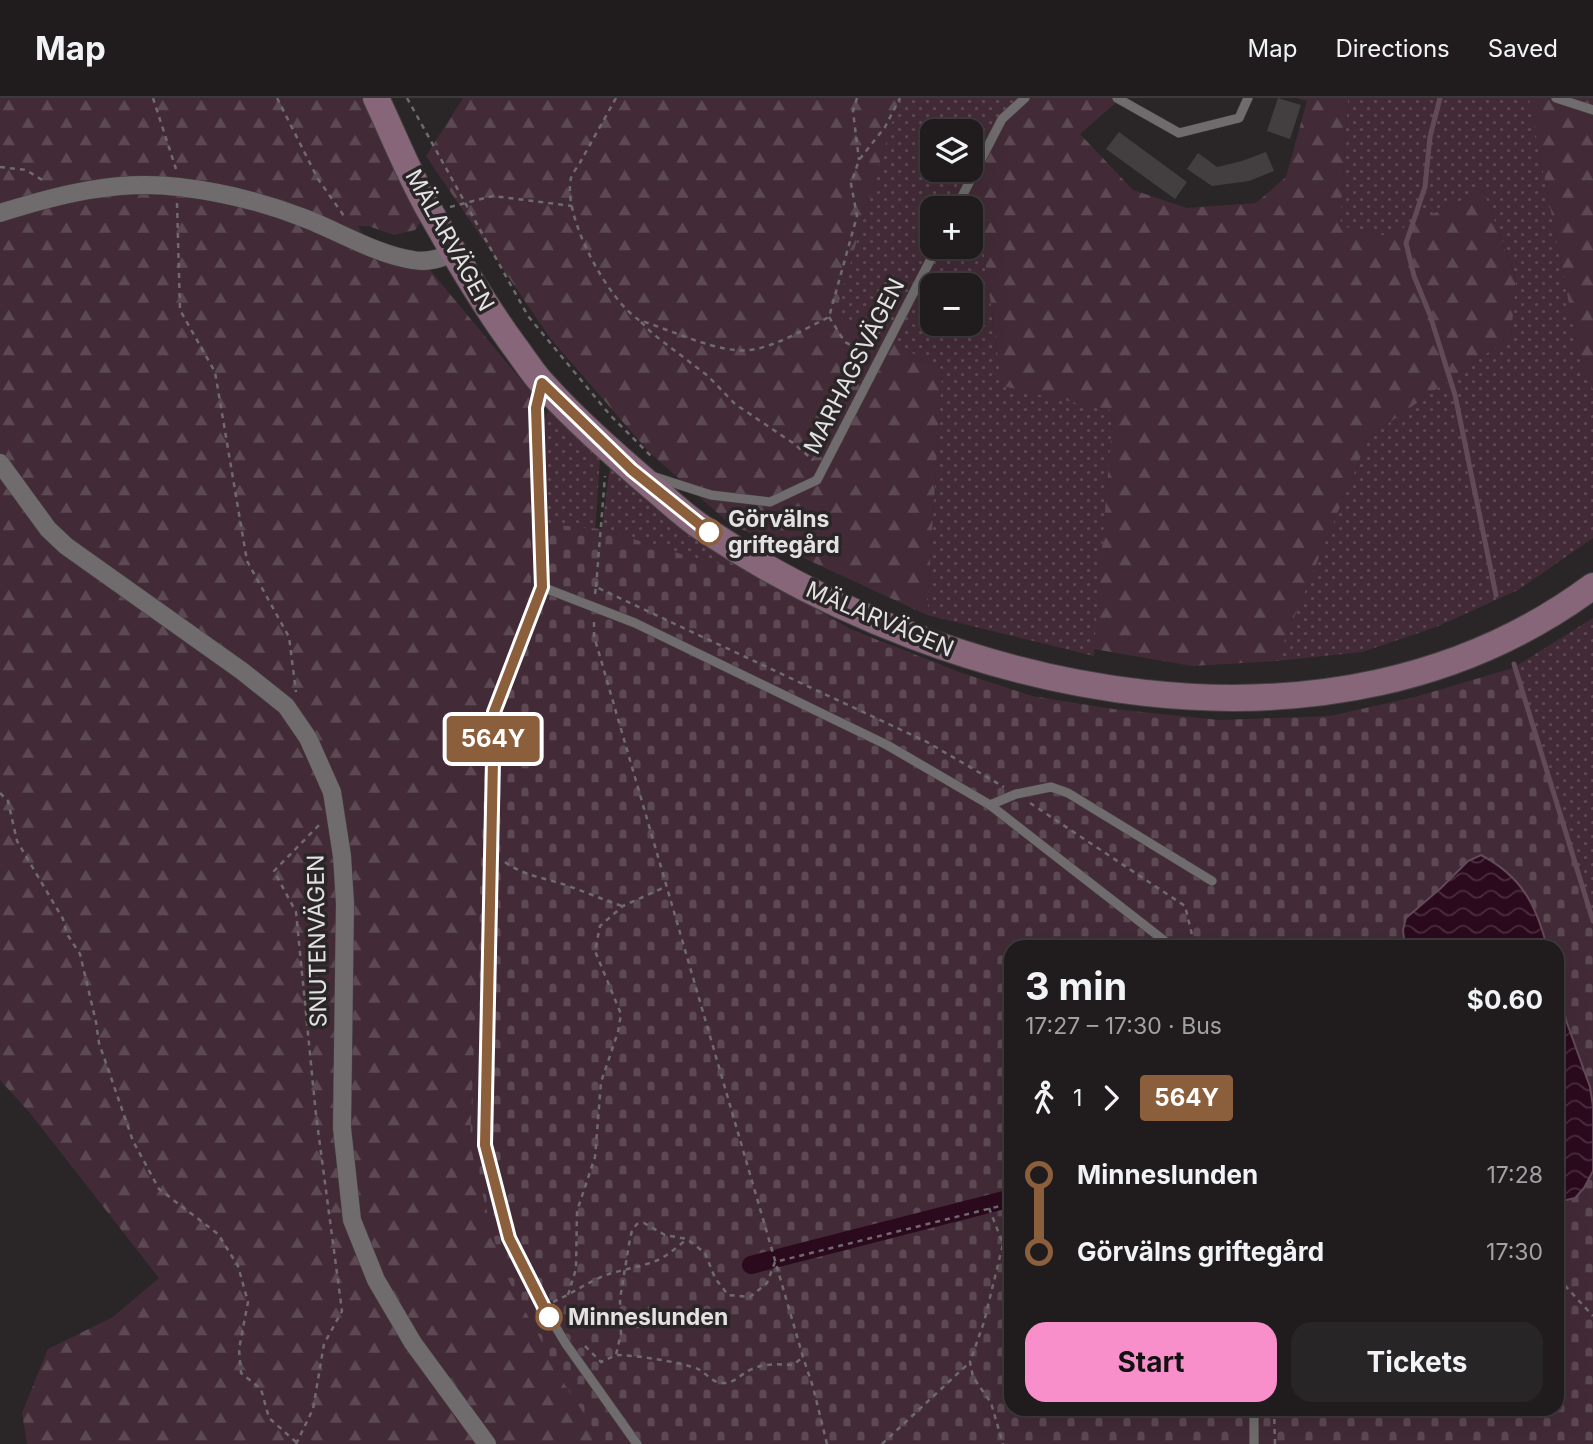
<!DOCTYPE html>
<meta charset="utf-8">
<style>
body{margin:0;font-family:Inter,sans-serif;background:#282527;color:#f1f3f6;height:100vh;display:flex;flex-direction:column;font-size:26px;white-space:nowrap}
*{box-sizing:border-box;margin:0}
p{font-size:23px;color:#a2a1a4}
.icon{flex:none;width:38px;height:38px;fill:none;stroke:currentColor;stroke-width:2;stroke-linecap:round;stroke-linejoin:round}
.map{position:relative;flex:1;overflow:hidden}
.details{position:absolute;left:1004px;top:842px;width:560px;height:476px;display:flex;flex-direction:column;background:#201c1e;border-radius:21px;box-shadow:0 7px 28px #0002,0 0 0 2px #3d3a3c}
.details>*{flex:none}
.badge{padding:0 14px;border-radius:5px;font-size:24px;line-height:46px}
.fabs{position:absolute;left:920px;top:21px;display:grid;gap:14px}
.fabs a{display:grid;place-items:center;width:63px;height:63px;border-radius:14px;background:#201c1e;box-shadow:0 7px 28px #0002,0 0 0 2px #3d3a3c;font-size:35px}
.map>.badge{position:absolute;translate:-50% -50%;box-shadow:0 0 0 4px #fff}
.legs{display:flex;align-items:center;gap:10px;height:77px;padding:0 21px;font-size:23px}
.legs p{margin-inline-start:auto}
.head{display:flex;align-items:center;justify-content:space-between;height:119px;padding:0 21px}
h1{font-size:38px;font-weight:700;line-height:52px}
.cta{display:flex;gap:14px;margin-top:auto;padding:14px 21px}
.cta a{flex:1;height:80px;border-radius:21px;background:#f98fca;color:#111;font-size:28px;font-weight:700;line-height:80px;text-align:center}
.cta a+a{background:#282527;color:#f1f3f6}
ul{padding:0 21px;list-style:none}
li{display:flex;align-items:center;gap:24px;height:77px;font-size:26px}
li i{display:grid;place-items:center;width:10px;height:100%;margin:0 9px;background:currentColor}
li i::after{content:'';width:18px;height:18px;margin:-9px;border:5px solid;border-radius:50%;background:#201c1e}
li p{margin-inline-start:auto}
li:first-child i{background:linear-gradient(#0000 50%,currentColor 0)}
li:last-child i{background:linear-gradient(currentColor 50%,#0000 0)}
header{display:flex;align-items:center;gap:42px;box-sizing:border-box;height:98px;padding:0 35px;background:#201c1e;border-bottom:2px solid #3d3a3c}
header strong{font-size:33px}
nav{display:flex;gap:38px;margin-inline-start:auto;font-size:24px}
.map>svg:first-child{display:block}
.grass{fill:url(#grass-dots);fill-rule:evenodd}
.forest{fill:url(#forest-firs)}
.cemetery{fill:url(#cemetery-stones);fill-rule:evenodd}
.water{fill:url(#water-waves);stroke:#634a59;stroke-width:2}
.lines{fill:none;stroke-linecap:round;stroke-linejoin:round}
.stream{stroke:#634a59;stroke-width:5}
.canal{stroke:#2c0a1e;stroke-width:18}
.building{fill:#433f41}
.lane-casing{stroke:#454143;stroke-width:10}
.street-casing{stroke:#454143;stroke-width:19}
.secondary-casing{stroke:#454143;stroke-width:28}
.path{stroke:#6f6b6d;stroke-width:2.5;stroke-dasharray:5 5;stroke-linecap:butt}
.lane{stroke:#706c6e;stroke-width:9}
.street{stroke:#706c6e;stroke-width:18}
.secondary{stroke:#876679;stroke-width:26}
.line-1-casing{stroke:#fff;stroke-width:16}
.line-1{stroke:#8b5e3c;stroke-width:10}
.stop-1-dot{fill:#fff;stroke:#8b5e3c;stroke-width:3.5}
.labels{text-anchor:middle;stroke-width:7;stroke-linejoin:round;paint-order:stroke}
.street-label{font-size:23px;fill:#e4e1e2;stroke:#2a2628}
.stop-label{font-size:23px;font-weight:bold;fill:#e4e1e2;stroke:#2a2628;text-anchor:start}
</style>
<header>
<strong>Map</strong>
<nav><a>Map</a><a>Directions</a><a>Saved</a></nav>
</header>
<div class="map">
<svg width="1593" height="1346" viewBox="0 0 1593 1346">
<defs>
<pattern id="grass-dots" width="8" height="8" patternUnits="userSpaceOnUse" patternTransform="scale(1.75)"><rect width="8" height="8" fill="#422b37"/><path d="M2 2h.1M6 6h.1" fill="none" stroke="#5d4954" stroke-width="1.8" stroke-linecap="round"/></pattern>
<pattern id="forest-firs" width="22" height="20" patternUnits="userSpaceOnUse" patternTransform="scale(1.75)"><rect width="22" height="20" fill="#422b37"/><path d="M5 1l3.5 6h-7zM16 11l3.5 6h-7z" fill="#5d4954"/></pattern>
<pattern id="cemetery-stones" width="16" height="16" patternUnits="userSpaceOnUse" patternTransform="scale(1.75)"><rect width="16" height="16" fill="#422b37"/><path d="M2 7V4a2 2 0 0 1 4 0v3zM10 15v-3a2 2 0 0 1 4 0v3z" fill="#5d4954"/></pattern>
<pattern id="water-waves" width="16" height="10" patternUnits="userSpaceOnUse" patternTransform="scale(1.75)"><rect width="16" height="10" fill="#2c0a1e"/><path d="M0 5q4-4 8 0t8 0" fill="none" stroke="#4a2d3e"/></pattern>
</defs>
<rect width="100%" height="100%" fill="#2a2628"/>
<g class="grass">
<path d="M899,0H1034L1005,27L975,91L1002,288L1113,313L1094,558L927,517L942,272L836,214ZM933,33H971V72H933ZM933,110H971V149H933ZM933,187H971V226H933Z"/>
<polygon points="1348,0 1529,0 1582,273 1593,291 1593,440 1518,492 1436,529 1362,554 1276,563 1369,339 1511,238 1516,180 1483,92 1386,138 1340,128"/>
<polygon points="550,308 600,360 592,478 545,453 543,334 544,322"/>
<polygon points="611,359 754,475 681,456 602,431"/>
<polygon points="1593,520 1593,829 1513,570"/>
</g>
<g class="forest">
<polygon points="0,0 371,0 425,118 415,132 394,137 368,128 358,128 374,159 412,162 430,172 531,294 531,492 681,456 754,475 852,532 942,567 1012,849 1012,1311 1295,1346 27,1346 22,1315 48,1251 113,1219 159,1180 30,1015 0,982"/>
<polygon points="463,0 899,0 836,214 942,271 927,517 730,426 649,354 550,240 426,58"/>
<polygon points="1025,0 1117,0 1119,2 1080,36 1133,92 1187,110 1256,105 1286,79 1307,3 1297,0 1348,0 1340,128 1386,138 1483,92 1516,181 1511,238 1369,339 1276,563 1192,568 1094,551 1113,313 1002,288 975,91 1002,21"/>
<polygon points="1529,0 1593,0 1593,291 1582,273"/>
</g>
<path class="cemetery" d="M531,425L602,431L681,456L754,475L852,532L959,574L1032,598L1113,611L1219,622L1330,618L1415,599L1513,570L1593,829V1346H604L565,1287L502,1170L470,1048L487,612L531,492ZM1012,849H1558V1311H1012Z"/>
<g class="water">
<path d="M1481,757C1521,778 1536,806 1547,849H1405L1403,832L1406,820L1441,790L1468,763Z"/>
<polygon points="1558,889 1567,925 1590,989 1593,1008 1593,1073 1584,1090 1575,1100 1562,1103 1558,1100"/>
</g>
<g class="lines">
<g class="stream">
<polyline points="1440,0 1430,39 1425,89 1406,145 1414,178 1430,217 1455,297 1496,497"/>
<polyline points="1514,566 1593,823"/>
</g>
<g class="canal">
<polyline points="778,1160 1012,1100"/>
<polyline points="751,1167 770,1162"/>
</g>
</g>
<g class="building">
<polygon points="1278,0 1301,7 1290,41 1267,33"/>
<polygon points="1119,34 1187,84 1175,101 1106,51"/>
<polygon points="1266,54 1274,73 1249,83 1212,88 1187,71 1198,55 1217,69 1242,63"/>
</g>
<g class="lines">
<g class="lane-casing">
<g id="lane">
<polyline points="1117,0 1179,35 1239,20 1248,0"/>
<polyline points="1556,0 1593,12"/>
<polyline points="956,110 1002,21 1025,0"/>
<polyline points="540,290 536,310 542,489 494,614 485,1047 509,1140 543,1208 566,1246 637,1346"/>
<polyline points="655,379 711,397 770,404 817,382 937,149"/>
<polyline points="542,489 635,525 887,647 990,707 1166,844 1167,849"/>
<polyline points="990,707 1016,696 1051,689 1068,695 1212,783"/>
<polyline points="1254,1311 1254,1346"/>
</g>
</g>
<g class="street-casing">
<g id="street">
<path d="M0,115C57,97 118,81 179,89C222,94 263,104 304,120C338,133 377,157 413,162C428,165 442,160 455,154"/>
<polyline points="0,365 48,431 66,448 242,573 286,608 308,640 332,694 342,758 345,805 342,1030 352,1122 376,1182 413,1245 487,1346"/>
</g>
</g>
<g class="secondary-casing">
<path id="secondary" d="M376,0C394,38 410,79 431,115C457,161 484,207 515,249C524,261 532,274 542,285C575,322 614,356 651,388C668,402 685,419 704,431C955,598 1332,682 1593,488"/>
</g>
<g class="path">
<polyline points="153,0 176,71"/>
<polyline points="277,0 318,81 344,118"/>
<polyline points="407,0 528,218 610,317 652,359"/>
<path d="M616,0C605,20 593,41 582,61C579,67 573,74 571,80C562,118 608,202 639,222C668,231 720,256 749,252C776,249 804,231 829,219L857,118L851,86L859,62L885,29L900,0"/>
<polyline points="857,0 853,13 859,62"/>
<polyline points="0,69 26,72 44,83"/>
<polyline points="177,105 180,212 215,274 247,463 289,539 296,594"/>
<polyline points="450,109 493,98 572,108"/>
<polyline points="829,219 845,244 869,257"/>
<polyline points="641,224 653,236 708,278 735,306 793,345 813,362"/>
<polyline points="596,489 605,378"/>
<polyline points="595,496 596,489 927,644 1004,689"/>
<polyline points="594,524 594,538 803,1259 813,1289 827,1346"/>
<polyline points="0,695 8,703 17,743 63,821 67,836 80,856 96,924 99,945 133,1043 159,1091 218,1136 238,1168 248,1204 239,1251 241,1275 261,1291 269,1320 296,1344"/>
<polyline points="1030,705 1185,808 1195,849"/>
<path d="M505,764C525,779 548,780 571,789C588,795 604,802 622,808"/>
<polyline points="989,1110 1003,1146 984,1224 970,1264 973,1279 991,1305 1003,1346"/>
<polyline points="1558,1180 1593,1218"/>
<polyline points="568,1197 576,1171 577,1113 595,1059 601,984 618,934 621,916 595,853 600,828 623,808 665,789"/>
<path d="M553,1204C569,1197 582,1188 597,1181C615,1172 633,1171 650,1165C664,1161 676,1150 687,1141"/>
<polyline points="585,1248 601,1264 616,1257 621,1235 620,1201 629,1146 632,1132 637,1126 644,1125 665,1137 687,1141 705,1155 715,1180 728,1197 750,1199 767,1185 775,1164 1012,1105"/>
<path d="M617,1257C635,1257 681,1264 698,1271C706,1275 712,1284 721,1285C735,1286 739,1277 750,1272C764,1265 778,1266 793,1267L803,1259"/>
<polyline points="1274,1311 1275,1346"/>
<polyline points="296,1346 313,1311 324,1246 342,1213 316,1017 296,814 274,773 319,727"/>
<polyline points="882,1346 969,1265"/>
</g>
<use href="#lane" class="lane"/>
<use href="#street" class="street"/>
<use href="#secondary" class="secondary"/>
</g>
<g class="lines">
<g class="line-1-casing">
<polyline id="line-1" points="549,1219 509,1140 485,1047 494,614 542,489 536,310 542,285 632,372 709,434"/>
</g>
<use href="#line-1" class="line-1"/>
</g>
<g class="stop-1-dot">
<circle cx="709" cy="434" r="12"/>
<circle cx="549" cy="1219" r="12"/>
</g>
<g class="labels">
<g class="street-label">
<text transform="translate(450 142) rotate(61)" y="8">MÄLARVÄGEN</text>
<text transform="translate(854 268) rotate(-63)" y="8">MARHAGSVÄGEN</text>
<text transform="translate(880 521) rotate(23)" y="8">MÄLARVÄGEN</text>
<text transform="translate(317 843) rotate(-91)" y="8">SNUTENVÄGEN</text>
</g>
<g class="stop-label">
<text x="728" y="429">Görvälns<tspan x="728" dy="26">griftegård</tspan></text>
<text x="568" y="1227">Minneslunden</text>
</g>
</g>
</svg>
<div class="fabs">
<a><svg class="icon" aria-label="layers" viewBox="0 0 24 24"><path d="M12 4l9 5-9 5-9-5zM3 14l9 5 9-5"/></svg></a>
<a>+</a>
<a>−</a>
</div>
<b class="badge" style="left:493px;top:641px;background:#8b5e3c;color:#fff">564Y</b>
<section class="details">
<div class="head"><div><h1>3 min</h1><p>17:27 – 17:30 · Bus</p></div><b>$0.60</b></div>
<div class="legs"><svg class="icon" aria-label="walk" viewBox="0 0 24 24"><circle cx="13" cy="4" r="2"/><path d="M13 8l-2 6 4 7M11 14l-3 7M7 12l3-4h3l4 4"/></svg>1<svg class="icon" aria-label="forward" viewBox="0 0 24 24"><path d="M9 5l7 7-7 7"/></svg><b class="badge" style="background:#8b5e3c;color:#fff">564Y</b></div>
<ul>
<li><i style="color:#8b5e3c"></i><b>Minneslunden</b><p>17:28</p></li>
<li><i style="color:#8b5e3c"></i><b>Görvälns griftegård</b><p>17:30</p></li>
</ul>
<div class="cta"><a>Start</a><a>Tickets</a></div>
</section>
</div>
